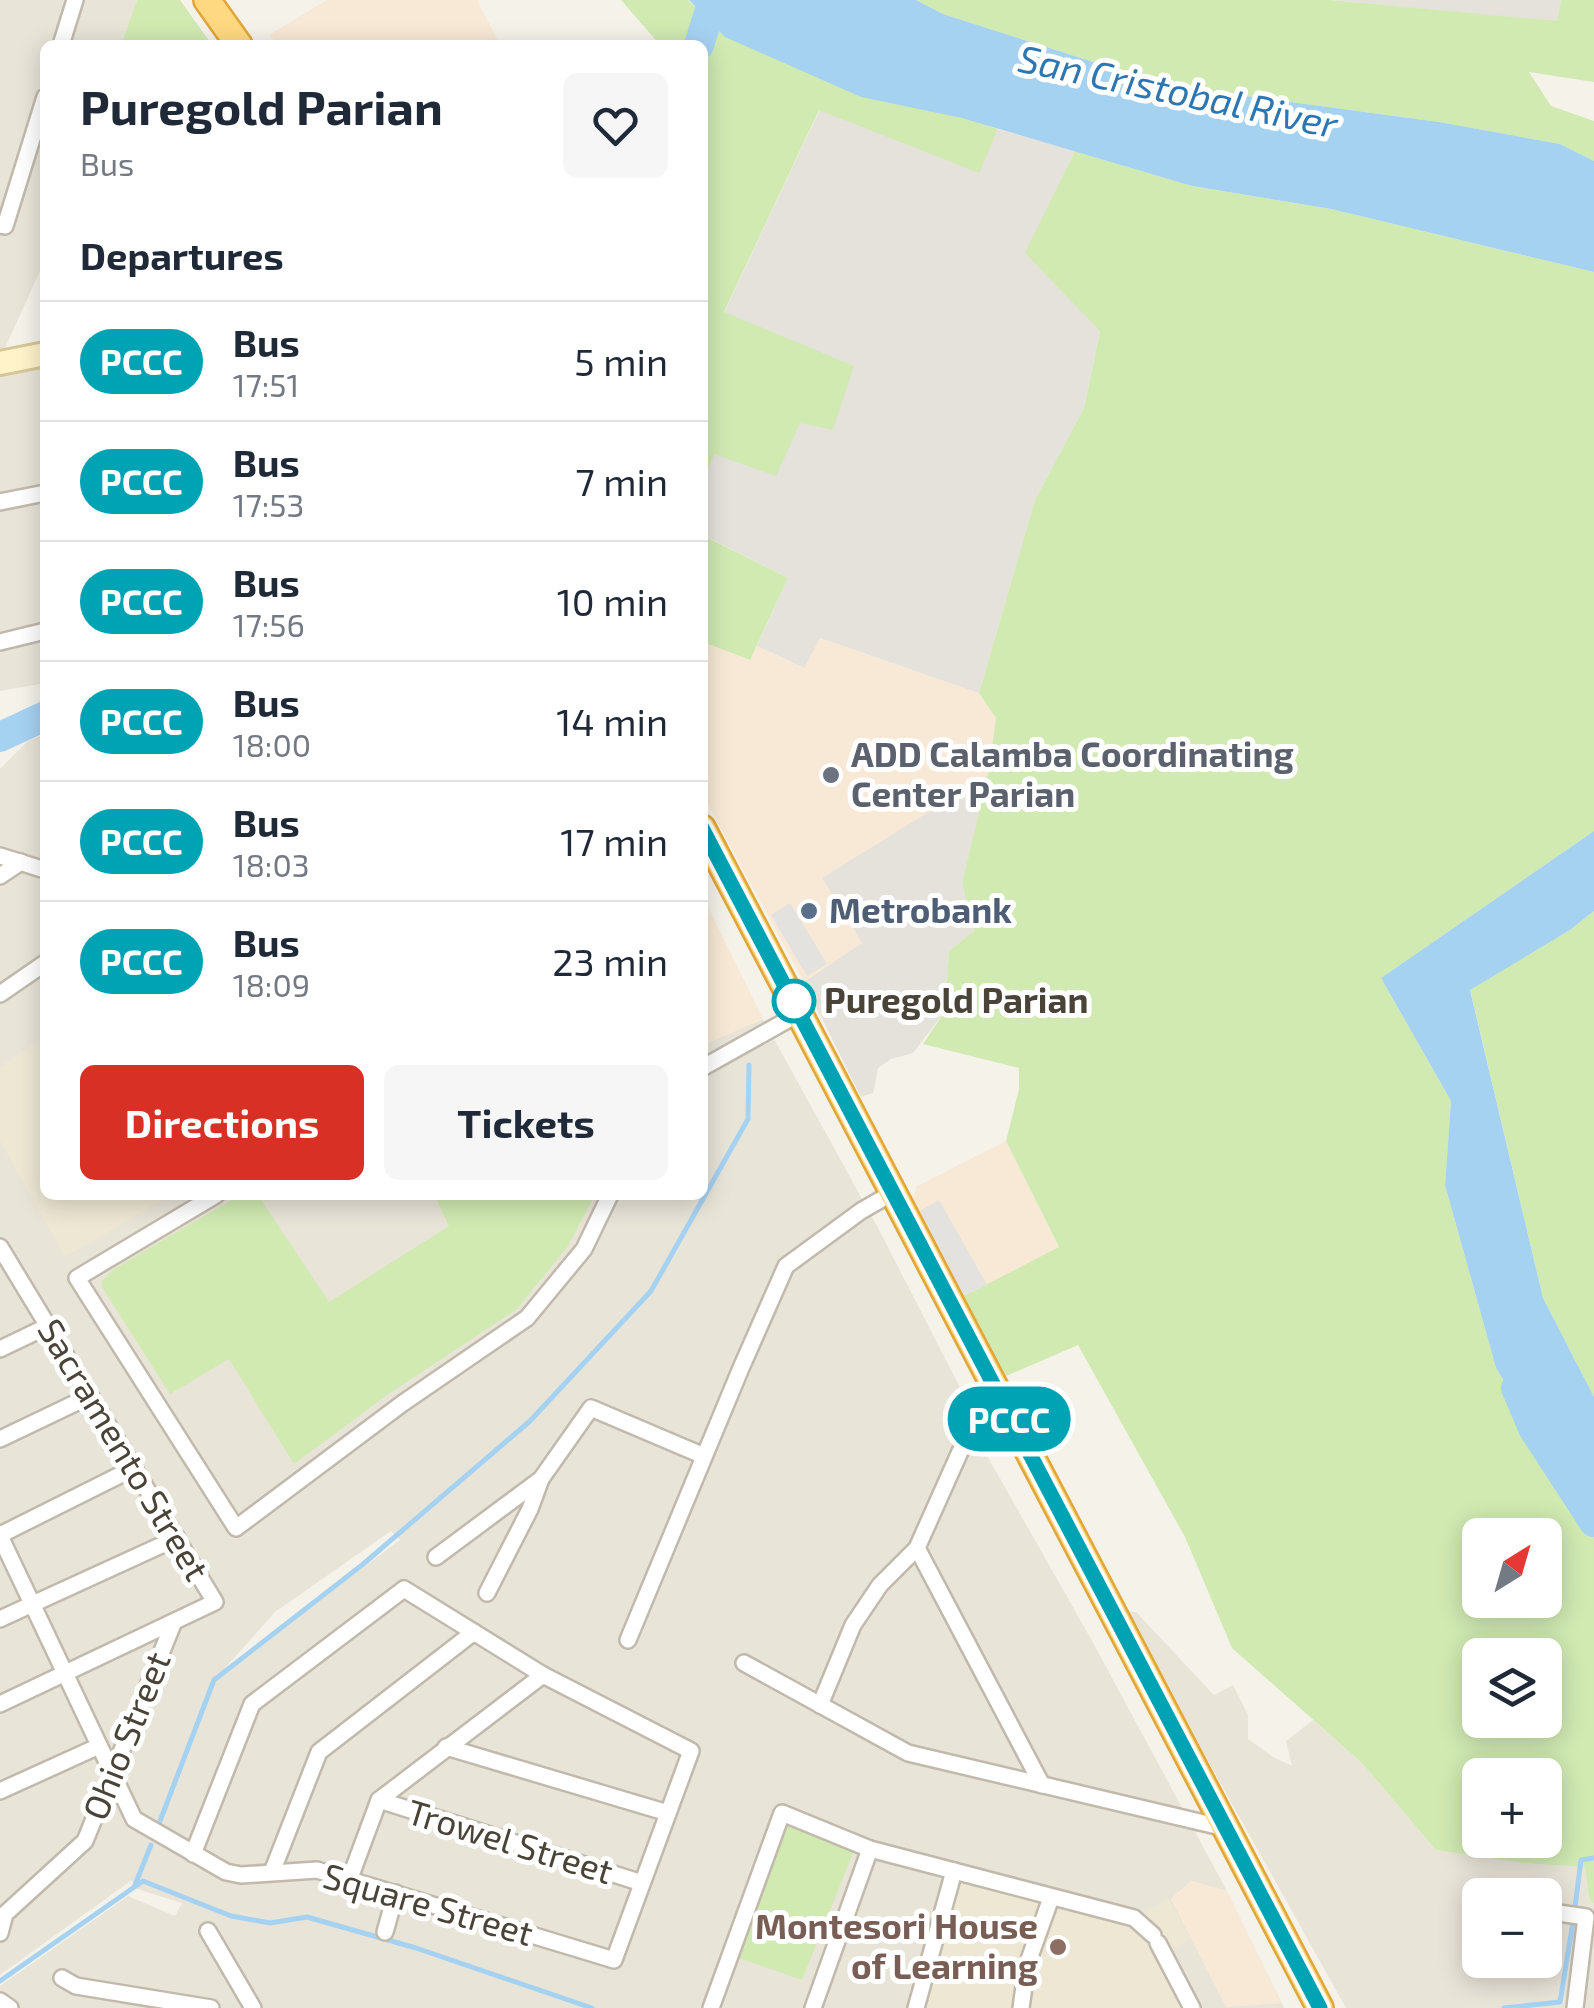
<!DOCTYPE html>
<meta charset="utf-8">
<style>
body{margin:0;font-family:"Exo 2",sans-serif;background:#f6f6f7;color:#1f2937;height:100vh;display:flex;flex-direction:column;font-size:38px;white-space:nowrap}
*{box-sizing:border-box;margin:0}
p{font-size:32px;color:#747a83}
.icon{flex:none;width:55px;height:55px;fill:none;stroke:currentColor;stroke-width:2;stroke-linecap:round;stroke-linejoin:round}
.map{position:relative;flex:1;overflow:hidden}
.drawer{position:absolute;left:40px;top:40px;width:668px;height:1160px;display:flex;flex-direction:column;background:#fff;border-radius:15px;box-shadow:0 5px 25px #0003}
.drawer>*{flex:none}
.badge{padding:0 20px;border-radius:32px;font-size:35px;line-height:65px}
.needle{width:65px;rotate:37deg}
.buttons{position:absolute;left:1462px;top:1518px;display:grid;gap:20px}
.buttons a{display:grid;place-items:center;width:100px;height:100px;border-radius:15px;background:#fff;box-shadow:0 5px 25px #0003;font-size:50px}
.map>.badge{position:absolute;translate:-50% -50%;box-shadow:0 0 0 5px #fff}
h2{padding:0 40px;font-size:38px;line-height:90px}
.round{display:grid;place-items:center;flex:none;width:105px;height:105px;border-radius:15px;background:#f6f6f7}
.overview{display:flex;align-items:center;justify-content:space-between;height:170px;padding:0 40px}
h1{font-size:48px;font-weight:700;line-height:75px}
.primary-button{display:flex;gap:20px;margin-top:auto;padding:20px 40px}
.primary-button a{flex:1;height:115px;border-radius:15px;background:#d93025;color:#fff;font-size:40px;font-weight:700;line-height:115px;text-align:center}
.primary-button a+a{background:#f6f6f7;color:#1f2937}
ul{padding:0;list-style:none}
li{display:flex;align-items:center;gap:30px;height:120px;padding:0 40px;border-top:2px solid #e0e1e3}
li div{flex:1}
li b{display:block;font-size:38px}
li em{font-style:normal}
li .badge{min-width:110px;font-weight:700;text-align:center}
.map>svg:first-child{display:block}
.residential{fill:#e9e4d8;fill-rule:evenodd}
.commercial{fill:#f7e9d5}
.industrial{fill:#e5e1db}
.education{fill:#eee7d4}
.green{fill:#d0eab2;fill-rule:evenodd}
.parking{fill:#e4e2de}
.water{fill:#a6d2f2}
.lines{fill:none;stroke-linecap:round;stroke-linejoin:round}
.stream{stroke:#a6d2f2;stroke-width:5}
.river{stroke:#a6d2f2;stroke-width:30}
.minor-casing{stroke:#c1baac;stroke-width:20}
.secondary-casing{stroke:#d6c799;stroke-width:28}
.trunk-casing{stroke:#e1a538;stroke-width:30}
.minor{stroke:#fff;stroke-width:15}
.secondary{stroke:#fff3ca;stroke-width:22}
.trunk{stroke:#ffd982;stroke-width:25}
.line-casing{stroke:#fff;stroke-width:22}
.line{stroke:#00a3b4;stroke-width:15}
.worship-dot{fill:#6b7280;stroke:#fff;stroke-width:4}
.service-dot{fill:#5c6f8a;stroke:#fff;stroke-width:4}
.stop-dot{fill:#fff;stroke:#00a3b4;stroke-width:5}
.education-dot{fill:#8d6e63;stroke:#fff;stroke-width:4}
.labels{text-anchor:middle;stroke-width:10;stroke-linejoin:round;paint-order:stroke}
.worship-label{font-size:35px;font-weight:bold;fill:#5b616d;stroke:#fff;text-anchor:start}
.service-label{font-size:35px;font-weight:bold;fill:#4e5e75;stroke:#fff;text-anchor:start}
.stop-label{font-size:35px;font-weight:bold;fill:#494338;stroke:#fff;text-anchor:start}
.street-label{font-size:35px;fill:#494338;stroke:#fff}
.education-label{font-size:35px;font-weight:bold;fill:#785e54;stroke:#fff;text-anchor:end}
.water-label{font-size:38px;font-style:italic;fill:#2c77b1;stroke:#fff}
</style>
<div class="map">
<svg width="1594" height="2008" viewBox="0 0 1594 2008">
<rect width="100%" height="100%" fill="#f5f2ea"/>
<g class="residential">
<polygon points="0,0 137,0 121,45 45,45 45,260 4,350 0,351"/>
<polygon points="45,366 45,683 0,691 0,373"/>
<path d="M45,734V1195H702L703,1045L763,1019L877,1226L966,1399L954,1434L977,1438L1091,1639L1227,1891L1191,1881L1171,1899L1226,2006L1282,2003L1284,2008H0V1986L128,1896L175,1916L182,1903L134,1888L132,1880L0,1975V769L28,741ZM391,1531L400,1540L219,1675L275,1612Z"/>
<path d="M1125,1612H1136L1214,1695L1233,1685L1248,1715V1739L1273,1757L1292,1766L1286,1741L1313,1720L1362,1763L1436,1850L1522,1863L1585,1867L1589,1898L1594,1904V2008H1346ZM1480,1895H1545V1960H1480Z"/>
</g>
<g class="commercial">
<polygon points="327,0 477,0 500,45 277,45 269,35"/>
<polygon points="702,636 707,643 749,660 757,646 803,668 819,638 979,693 996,718 988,775 822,878 862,943 804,982 703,795"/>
<polygon points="703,897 763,1019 703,1045 702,1045"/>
<polygon points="1006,1141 1059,1248 962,1297 912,1200 917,1186"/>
<polygon points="1191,1881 1227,1891 1282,2003 1226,2007 1171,1899"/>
</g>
<g class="industrial">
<polygon points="1331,0 1561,0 1557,22"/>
<polygon points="820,109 978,172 998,129 1075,151 1026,253 1100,330 1084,408 1035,500 979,693 820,638 804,668 757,646 788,578 703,535 703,484 713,453 800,423 854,367 724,313"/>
<polygon points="988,775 962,883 974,931 949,951 945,1011 913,1053 891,1059 878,1068 873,1093 861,1097 804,982 862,943 822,878"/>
</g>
<g class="education">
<polygon points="45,1036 45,1195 171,1195 65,1257 0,1141 0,1067"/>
<polygon points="957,1880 1129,1923 1168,1898 1191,1939 1163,1956 1189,2008 921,2008"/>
</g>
<g class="green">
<polygon points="137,0 180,0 212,45 121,45"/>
<polygon points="621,0 688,0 726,37 998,129 979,173 819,110 724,312 854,366 833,430 800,423 776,476 714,454 703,484 702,45 660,45"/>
<polygon points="916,0 1330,0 1557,21 1561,0 1594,0 1594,82 1529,72 1551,106 1594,121 1594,161 1560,144 1439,122 1165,85 943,14"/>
<path d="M1075,151L1192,186L1331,209L1594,272V831L1381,978L1451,1101L1445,1185L1496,1368L1594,1526V1904L1589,1898L1585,1867L1522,1863L1436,1850L1362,1763L1232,1648L1185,1537L1078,1345L1006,1376L962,1297L1059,1247L1006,1141L1019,1089V1068L923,1044L945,1011L949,951L974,931L962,883L988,775L996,718L979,693L1035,500L1084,408L1100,331L1025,253ZM1480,1535H1545V1600H1480ZM1480,1655H1545V1720H1480ZM1480,1775H1545V1840H1480Z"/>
<polygon points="702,535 788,578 750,660 706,643 703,636"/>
<polygon points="1594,911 1594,1397 1543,1298 1470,989 1570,930"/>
<polygon points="240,1195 258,1195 329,1302 449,1226 434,1195 595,1195 568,1246 517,1309 387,1395 294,1464 229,1359 170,1394 102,1287 102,1281 114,1269"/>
<polygon points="782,1824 855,1848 802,1980 736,1957"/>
</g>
<g class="parking">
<polygon points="790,903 827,964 807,976 771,915"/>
<polygon points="939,1200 987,1285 962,1297 920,1211"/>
</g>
<g class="water">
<polygon points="689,0 916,0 943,14 1165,85 1439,122 1560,144 1594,161 1594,272 1331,209 1192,186 962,118 861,97 725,37"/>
<polygon points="1594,831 1594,911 1570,930 1470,990 1543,1298 1594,1397 1594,1526 1496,1368 1445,1185 1451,1101 1381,978"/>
</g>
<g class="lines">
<g class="stream">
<polyline points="160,1821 214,1680 362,1565 530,1421 651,1291 748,1119 749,1065"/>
<polyline points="135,1885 151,1845"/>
<polyline points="1575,1907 1581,1860 1594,1858"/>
<polyline points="0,1981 143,1881 231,1916 270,1923 307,1917 416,1948 592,2008"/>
<polyline points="1504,2008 1560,2002 1573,1922"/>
</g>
<g class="river">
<polyline points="699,45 713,0"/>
<polyline points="0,737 45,716"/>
<polyline points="1516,1388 1533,1428 1594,1522"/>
</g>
<g class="minor-casing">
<g id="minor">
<polyline points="61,45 75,0"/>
<polyline points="0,225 5,226 45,97"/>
<polyline points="0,502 45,493"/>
<polyline points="0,642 45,631"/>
<polyline points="0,856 45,870"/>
<polyline points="0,876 21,862"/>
<polyline points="0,994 45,963"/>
<polyline points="702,1068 800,1013"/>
<polyline points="216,1195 77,1278 236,1528 403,1403 527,1318 584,1249 610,1195"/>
<polyline points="0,1247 215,1602 0,1704"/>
<polyline points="0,1349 48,1326"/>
<polyline points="0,1439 90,1396"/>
<polyline points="0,1535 134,1468"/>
<polyline points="0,1536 134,1819 226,1872 241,1875 317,1870 614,1960 691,1751 543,1675 404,1589 252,1704 193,1854"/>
<polyline points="917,1548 1042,1785"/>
<polyline points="436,1557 541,1479"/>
<polyline points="487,1593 530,1509 541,1479 591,1408 704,1456"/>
<polyline points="0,1619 177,1538"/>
<polyline points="628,1640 741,1368 786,1266 861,1211 894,1192"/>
<polyline points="744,1663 908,1753 1225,1828"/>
<polyline points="820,1705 853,1625 880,1585 917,1548 967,1436 999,1399"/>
<polyline points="446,1747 668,1813"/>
<polyline points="0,1791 99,1746"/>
<polyline points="379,1800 642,1883"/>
<polyline points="272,1872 319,1752 474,1632"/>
<polyline points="350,1878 379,1800 543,1675"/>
<polyline points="1478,1908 1480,1908"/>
<polyline points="1545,1911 1586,1917 1575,2008"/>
<polyline points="208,1931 253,2008"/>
<polyline points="385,1932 396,1893"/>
<polyline points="0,1933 5,1914 85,1841 173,1624"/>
<polyline points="1158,1943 1192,2008"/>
<polyline points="62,1978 76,1986 211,2008"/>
<polyline points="0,2001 10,2008"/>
<polyline points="711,2008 782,1813 870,1849 1134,1918 1153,1935"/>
<polyline points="813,2008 870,1849"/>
<polyline points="916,2008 954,1871"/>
<polyline points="1021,2008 1027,1965 1051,1898"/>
</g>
</g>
<g class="secondary-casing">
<polyline id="secondary" points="0,363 45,354"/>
</g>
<g class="trunk-casing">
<g id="trunk">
<polyline points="207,0 239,45"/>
<polyline points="702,828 1320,2008"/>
</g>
</g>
<use href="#minor" class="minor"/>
<use href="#secondary" class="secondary"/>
<use href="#trunk" class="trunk"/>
</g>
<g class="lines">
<g class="line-casing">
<polyline id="line" points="702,828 1320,2008"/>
</g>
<use href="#line" class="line"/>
</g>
<circle class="worship-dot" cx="831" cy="775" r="10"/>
<circle class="service-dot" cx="809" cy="911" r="10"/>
<circle class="stop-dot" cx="794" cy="1001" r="20"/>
<circle class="education-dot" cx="1058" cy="1947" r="10"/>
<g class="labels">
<g class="worship-label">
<text x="851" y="767">ADD Calamba Coordinating<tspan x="851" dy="40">Center Parian</tspan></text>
</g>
<g class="service-label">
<text x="829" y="923">Metrobank</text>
</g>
<g class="stop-label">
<text x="824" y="1013">Puregold Parian</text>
</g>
<g class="street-label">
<text transform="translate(123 1450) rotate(59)" y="12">Sacramento Street</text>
<text transform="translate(127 1736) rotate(-68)" y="12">Ohio Street</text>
<text transform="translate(510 1842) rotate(17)" y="12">Trowel Street</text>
<text transform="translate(428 1905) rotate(16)" y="12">Square Street</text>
</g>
<g class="education-label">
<text x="1038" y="1939">Montesori House<tspan x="1038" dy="40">of Learning</tspan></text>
</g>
<g class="water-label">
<text transform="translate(1178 92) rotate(12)" y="13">San Cristobal River</text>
</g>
</g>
</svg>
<div class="buttons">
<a><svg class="needle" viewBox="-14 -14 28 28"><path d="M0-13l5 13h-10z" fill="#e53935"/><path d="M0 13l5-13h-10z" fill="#747a83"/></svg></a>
<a><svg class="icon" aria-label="layers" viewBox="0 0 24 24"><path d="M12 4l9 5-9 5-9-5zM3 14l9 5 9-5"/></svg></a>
<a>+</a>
<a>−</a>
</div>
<b class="badge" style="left:1009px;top:1419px;background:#00a3b4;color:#fff">PCCC</b>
<section class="drawer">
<div class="overview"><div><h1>Puregold Parian</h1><p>Bus</p></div><a class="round"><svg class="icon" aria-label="heart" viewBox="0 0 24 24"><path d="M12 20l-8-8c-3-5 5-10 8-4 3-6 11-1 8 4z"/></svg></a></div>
<h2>Departures</h2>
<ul>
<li><span class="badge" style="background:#00a3b4;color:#fff">PCCC</span><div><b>Bus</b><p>17:51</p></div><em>5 min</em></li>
<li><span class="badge" style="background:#00a3b4;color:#fff">PCCC</span><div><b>Bus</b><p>17:53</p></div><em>7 min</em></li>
<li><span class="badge" style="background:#00a3b4;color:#fff">PCCC</span><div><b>Bus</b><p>17:56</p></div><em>10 min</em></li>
<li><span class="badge" style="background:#00a3b4;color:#fff">PCCC</span><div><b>Bus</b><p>18:00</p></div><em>14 min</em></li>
<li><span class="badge" style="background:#00a3b4;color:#fff">PCCC</span><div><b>Bus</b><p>18:03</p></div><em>17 min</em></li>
<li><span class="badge" style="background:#00a3b4;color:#fff">PCCC</span><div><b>Bus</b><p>18:09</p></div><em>23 min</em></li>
</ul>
<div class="primary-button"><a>Directions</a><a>Tickets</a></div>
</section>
</div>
